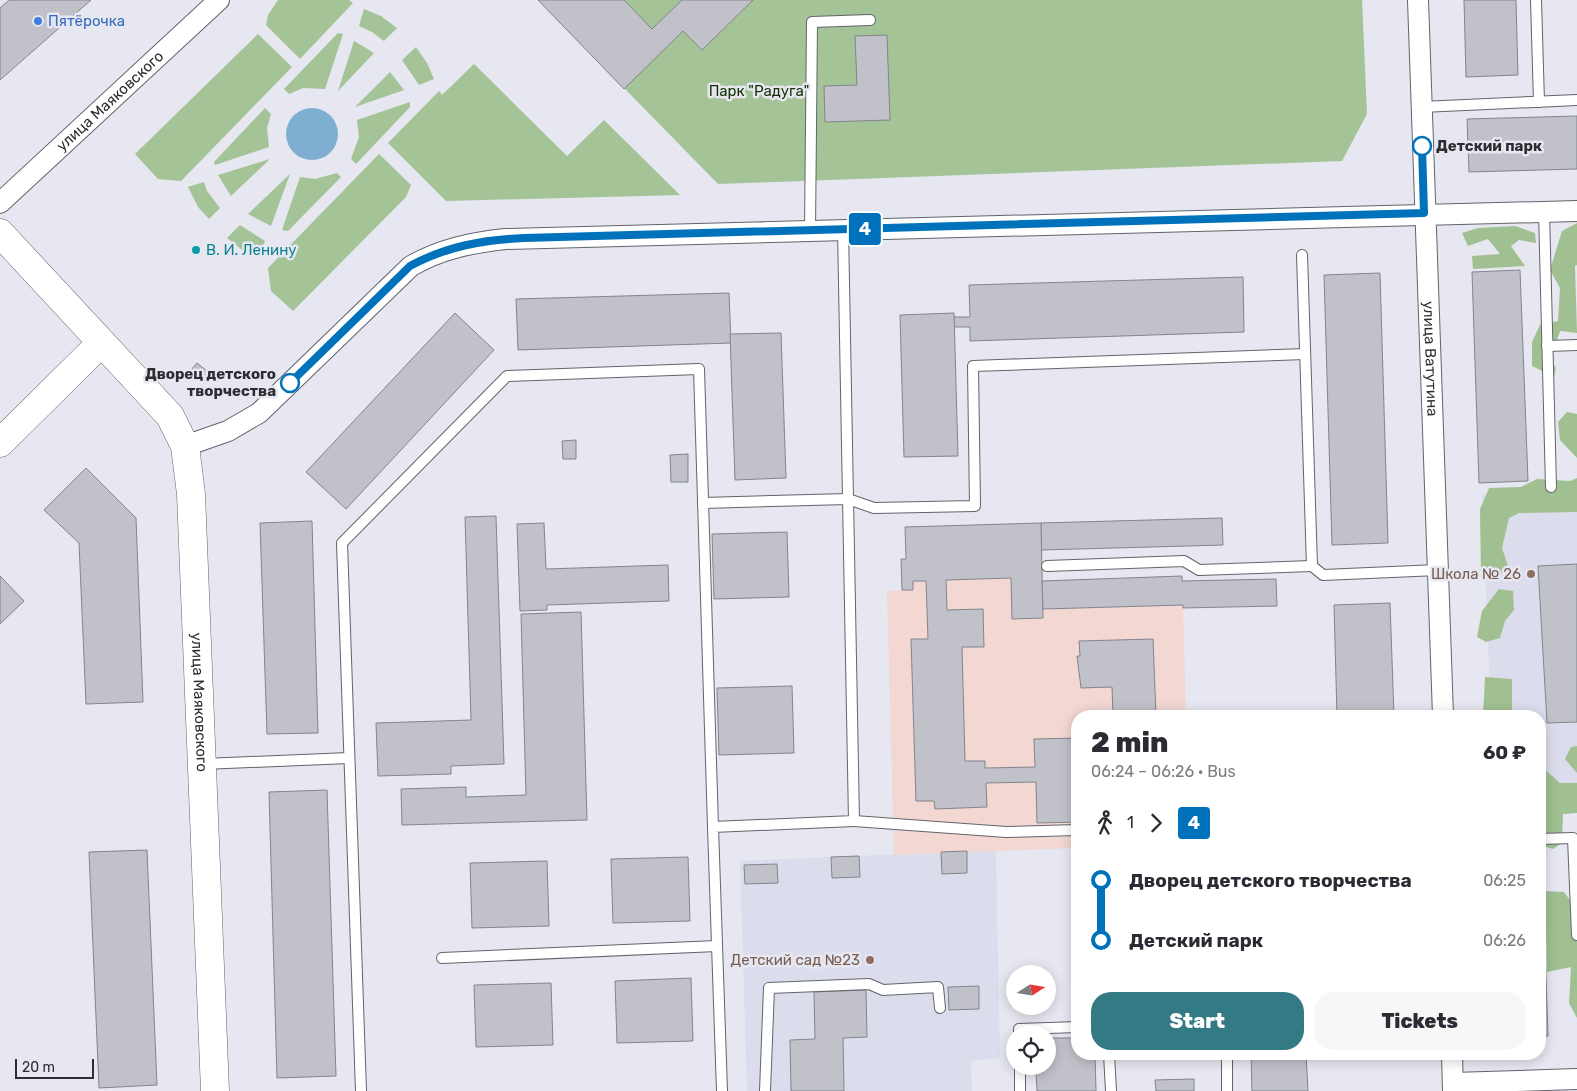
<!DOCTYPE html>
<meta charset="utf-8">
<style>
body{margin:0;font-family:Rubik,sans-serif;background:#f7f7f7;color:#2b2b33;height:100vh;display:flex;flex-direction:column;font-size:19px;white-space:nowrap}
*{box-sizing:border-box;margin:0}
p{font-size:16px;color:#7c7c81}
.icon{flex:none;width:28px;height:28px;fill:none;stroke:currentColor;stroke-width:2;stroke-linecap:round;stroke-linejoin:round}
.map{position:relative;flex:1;overflow:hidden}
.details{position:absolute;left:1071px;top:710px;width:475px;height:350px;display:flex;flex-direction:column;background:#fff;border-radius:20px;box-shadow:0 2px 12px #0003}
.details>*{flex:none}
.badge{padding:0 10px;border-radius:4px;font-size:18px;line-height:32px}
.needle{width:32px;rotate:78deg}
.buttons{position:absolute;left:1006px;top:965px;display:grid;gap:10px}
.buttons a{display:grid;place-items:center;width:50px;height:50px;border-radius:50%;background:#fff;box-shadow:0 2px 12px #0003;font-size:25px}
.scale{position:absolute;left:15px;bottom:12px;width:79px;box-sizing:border-box;padding-left:5px;border:2px solid #2c2d30;border-top:0;font-size:14px;line-height:18px;white-space:nowrap;color:#2c2d30;-webkit-text-stroke:4px #e6e7f0;paint-order:stroke}
.map>.badge{position:absolute;translate:-50% -50%;box-shadow:0 0 0 2px #fff}
.legs{display:flex;align-items:center;gap:8px;height:55px;padding:0 20px;font-size:16px}
.legs p{margin-inline-start:auto}
.overview{display:flex;align-items:center;justify-content:space-between;height:85px;padding:0 20px}
h1{font-size:28px;font-weight:800;line-height:38px}
.button{display:flex;gap:10px;margin-top:auto;padding:10px 20px}
.button a{flex:1;height:58px;border-radius:20px;background:#337a85;color:#fff;font-size:20px;font-weight:800;line-height:58px;text-align:center}
.button a+a{background:#f7f7f7;color:#2b2b33}
ul{padding:0 20px;list-style:none}
li{display:flex;align-items:center;gap:18px;height:60px;font-size:19px}
li i{display:grid;place-items:center;width:8px;height:100%;margin:0 6px;background:currentColor}
li i::after{content:'';width:12px;height:12px;margin:-6px;border:4px solid;border-radius:50%;background:#fff}
li p{margin-inline-start:auto}
li:first-child i{background:linear-gradient(#0000 50%,currentColor 0)}
li:last-child i{background:linear-gradient(currentColor 50%,#0000 0)}
.map>svg:first-child{display:block}
.built{fill:#dbdded}
.industrial{fill:#f2d7d3}
.green{fill:#a4c396}
.forest{fill:#a1c092}
.water{fill:#7eafd1}
.building{fill:#c0c1c9;stroke:#83848c}
.lines{fill:none;stroke-linecap:round;stroke-linejoin:round}
.lane-casing{stroke:#63646b;stroke-width:12}
.street-casing{stroke:#63646b;stroke-width:22}
.secondary-casing{stroke:#63646b;stroke-width:29}
.lane{stroke:#fff;stroke-width:10}
.street{stroke:#fff;stroke-width:20}
.secondary{stroke:#fff;stroke-width:28}
.line-1-casing{stroke:#fff;stroke-width:11}
.line-1{stroke:#0072bc;stroke-width:8}
.shop-dot{fill:#3f7fe0;stroke:#e6e7f0;stroke-width:2}
.stop-1-dot{fill:#fff;stroke:#0072bc;stroke-width:2.5}
.culture-dot{fill:#0f9aa8;stroke:#e6e7f0;stroke-width:2}
.education-dot{fill:#8d6e63;stroke:#e6e7f0;stroke-width:2}
.labels{text-anchor:middle;stroke-width:5;stroke-linejoin:round;paint-order:stroke}
.shop-label{font-size:15px;fill:#366cbe;stroke:#e6e7f0;text-anchor:start}
.park-label{font-size:15px;fill:#143201;stroke:#e6e7f0}
.street-label{font-size:15px;fill:#2c2d30;stroke:#e6e7f0}
.stop-label{font-size:15px;font-weight:bold;fill:#2c2d30;stroke:#e6e7f0;text-anchor:start}
.culture-label{font-size:15px;fill:#0d838f;stroke:#e6e7f0;text-anchor:start}
.education-label{font-size:15px;fill:#785e54;stroke:#e6e7f0;text-anchor:end}
</style>
<div class="map">
<svg width="1577" height="1091" viewBox="0 0 1577 1091">
<rect width="100%" height="100%" fill="#e6e7f0"/>
<g class="built">
<polygon points="1577,492 1577,807 1540,808 1540,716 1491,716 1482,495"/>
<polygon points="996,850 1000,1058 971,1061 972,1091 747,1091 740,861"/>
</g>
<polygon class="industrial" points="901,559 1042,581 1043,609 1183,605 1186,716 1078,716 1077,848 894,855 887,591 902,590"/>
<g class="green">
<polygon points="278,0 349,0 353,3 300,59 266,25 268,15"/>
<polygon points="538,0 1362,0 1367,114 1342,161 718,184"/>
<polygon points="364,9 381,16 397,28 384,41 372,32 359,26"/>
<polygon points="338,33 343,34 325,89 303,88 289,94 284,89"/>
<polygon points="258,34 292,67 181,181 158,179 135,154"/>
<polygon points="354,41 374,53 338,91"/>
<polygon points="416,47 427,63 434,79 419,85 402,60"/>
<polygon points="474,64 567,156 604,120 680,195 446,201 388,143 439,91 442,95"/>
<polygon points="390,72 404,90 355,107"/>
<polygon points="410,102 410,107 356,164 351,159 359,137 357,120"/>
<polygon points="265,108 271,114 267,128 269,147 215,165 214,162"/>
<polygon points="379,154 411,185 406,197 293,311 271,291 268,268"/>
<polygon points="270,159 231,196 218,175"/>
<polygon points="337,173 341,177 288,231 282,230 300,177 315,179"/>
<polygon points="290,174 271,226 248,214"/>
<polygon points="204,182 207,191 220,208 209,219 198,207 188,187"/>
<polygon points="240,225 265,241 259,257 246,253 227,238"/>
<polygon points="1246,712 1246,716 1200,716 1200,713"/>
</g>
<g class="forest">
<polygon points="1577,223 1577,265 1575,266 1577,333 1560,331 1551,359 1556,368 1554,377 1532,366 1532,342 1540,325 1558,321 1560,288 1550,270 1562,231"/>
<polygon points="1515,226 1535,233 1536,243 1519,240 1511,246 1525,266 1473,269 1472,256 1500,254 1488,239 1468,246 1462,233 1478,228"/>
<polygon points="1567,412 1577,414 1577,458 1560,440 1558,422"/>
<polygon points="1577,478 1577,512 1519,513 1509,518 1502,548 1509,569 1498,575 1481,576 1480,509 1489,488 1521,487 1537,479 1570,481"/>
<polygon points="1499,589 1513,591 1514,610 1505,621 1500,638 1486,642 1477,637 1482,611"/>
<polygon points="1485,677 1512,679 1512,716 1483,716"/>
<polygon points="1577,746 1577,773 1565,759 1571,747"/>
<polygon points="1540,765 1560,783 1577,783 1577,813 1563,814 1562,843 1553,849 1540,845"/>
<polygon points="1545,891 1564,892 1573,904 1572,936 1577,941 1577,1018 1569,1003 1571,967 1547,972"/>
</g>
<circle class="water" cx="312" cy="134" r="26"/>
<g class="building">
<polygon points="9,0 91,0 0,80 0,8"/>
<polygon points="538,0 624,0 652,29 682,0 753,0 702,50 683,31 624,89"/>
<polygon points="1464,0 1516,0 1518,75 1466,77"/>
<polygon points="887,35 890,120 825,122 824,86 857,85 855,36"/>
<polygon points="1577,116 1577,169 1469,172 1467,119"/>
<polygon points="1520,270 1528,481 1479,483 1472,272"/>
<polygon points="1380,273 1388,543 1332,545 1324,275"/>
<polygon points="1243,277 1244,332 970,341 970,327 954,327 954,317 970,317 969,285"/>
<polygon points="729,293 731,343 518,350 516,299"/>
<polygon points="455,313 494,350 346,509 306,472"/>
<polygon points="954,313 958,456 904,457 900,315"/>
<polygon points="781,333 786,478 735,480 730,334"/>
<polygon points="197,363 208,372 202,380 191,370"/>
<polygon points="576,440 576,459 563,459 562,441"/>
<polygon points="688,454 688,482 671,482 670,455"/>
<polygon points="86,468 136,518 143,702 86,704 79,543 44,510"/>
<polygon points="496,516 504,764 451,766 451,774 378,776 376,723 471,720 465,517"/>
<polygon points="1222,518 1223,545 1041,550 1041,523"/>
<polygon points="312,521 318,733 267,734 260,523"/>
<polygon points="544,523 546,569 668,565 669,601 547,605 547,610 520,611 517,524"/>
<polygon points="1041,523 1043,618 1012,619 1011,578 946,580 947,610 983,609 984,647 962,647 965,761 985,761 985,768 1035,767 1034,739 1078,738 1078,822 1037,823 1036,782 986,783 987,807 935,809 934,801 916,801 911,639 928,639 926,581 913,581 913,590 902,590 901,559 906,559 905,527"/>
<polygon points="787,532 789,597 714,599 712,534"/>
<polygon points="1577,564 1577,722 1547,723 1538,566"/>
<polygon points="0,576 24,601 0,624"/>
<polygon points="1182,576 1182,581 1276,579 1277,606 1183,608 1183,605 1043,609 1042,581"/>
<polygon points="1390,603 1394,716 1337,716 1334,605"/>
<polygon points="581,612 587,820 402,825 401,789 466,787 466,797 526,795 521,614"/>
<polygon points="1153,639 1156,716 1113,716 1112,687 1081,688 1077,656 1080,656 1079,641"/>
<polygon points="792,686 794,753 719,755 717,688"/>
<polygon points="327,790 336,1076 277,1078 269,792"/>
<polygon points="147,850 157,1085 99,1088 89,852"/>
<polygon points="967,851 967,873 942,874 941,852"/>
<polygon points="859,856 860,877 832,878 831,857"/>
<polygon points="688,857 690,921 613,923 611,859"/>
<polygon points="1540,858 1542,858 1548,1036 1540,1037"/>
<polygon points="547,861 549,926 472,928 470,863"/>
<polygon points="777,864 778,883 745,884 744,865"/>
<polygon points="691,978 693,1041 617,1043 615,981"/>
<polygon points="551,983 553,1045 476,1047 474,985"/>
<polygon points="979,986 979,1009 949,1010 948,987"/>
<polygon points="866,990 867,1037 843,1038 844,1091 791,1091 790,1040 815,1039 814,992"/>
<polygon points="1048,1038 1078,1038 1078,1054 1095,1054 1096,1091 1037,1091 1036,1072 1029,1072 1029,1066 1048,1066"/>
<polygon points="1251,1054 1306,1054 1308,1091 1252,1091"/>
<polygon points="1194,1079 1194,1091 1156,1091 1155,1080"/>
</g>
<g class="lines">
<g class="lane-casing">
<g id="lane">
<polyline points="1536,0 1539,102"/>
<polyline points="1421,107 1577,100"/>
<polyline points="1544,211 1551,487"/>
<polyline points="810,230 812,22 870,20"/>
<polyline points="1302,255 1312,566 1323,575 1438,570"/>
<polyline points="1547,346 1577,345"/>
<polyline points="703,503 848,499 874,508 975,506 973,366 1305,354"/>
<polyline points="1047,566 1184,561 1199,570 1312,566"/>
<polyline points="203,764 349,758"/>
<polyline points="854,821 1006,832 1078,830"/>
<polyline points="1540,839 1573,838 1577,935"/>
<polyline points="442,958 717,946"/>
<polyline points="1019,1034 1019,1029 1078,1027"/>
<polyline points="1109,1054 1111,1091"/>
<polyline points="1227,1054 1227,1091"/>
<polyline points="1020,1066 1020,1091"/>
<polyline points="361,1091 342,543 507,376 699,369 713,827"/>
<polyline points="722,1091 713,827 854,821 843,229"/>
<polyline points="765,1091 769,988 869,984 883,990 938,987 940,1008"/>
</g>
</g>
<g class="street-casing">
<g id="street">
<path id="s1" d="M1418,0L1443,716"/>
<path id="s2" d="M0,203L219,0"/>
<path d="M185,446L228,431L259,413L411,266C441,249 470,243 505,239L1577,211"/>
<polyline points="1452,1054 1453,1091"/>
<polyline points="1453,1083 1577,1079"/>
</g>
</g>
<g class="secondary-casing">
<g id="secondary">
<path id="s3" d="M0,233L170,416L185,446L191,494L215,1091"/>
<polyline points="0,443 101,343"/>
</g>
</g>
<use href="#lane" class="lane"/>
<use href="#street" class="street"/>
<use href="#secondary" class="secondary"/>
</g>
<g class="lines">
<g class="line-1-casing">
<path id="line-1" d="M290,383L410,266C447,246 483,240 524,238L1424,213L1422,146"/>
</g>
<use href="#line-1" class="line-1"/>
</g>
<circle class="shop-dot" cx="38" cy="21" r="5"/>
<g class="stop-1-dot">
<circle cx="1422" cy="146" r="9"/>
<circle cx="290" cy="383" r="9"/>
</g>
<circle class="culture-dot" cx="196" cy="250" r="5"/>
<g class="education-dot">
<circle cx="1531" cy="574" r="5"/>
<circle cx="870" cy="960" r="5"/>
</g>
<g class="labels">
<g class="shop-label">
<text x="48" y="26">Пятёрочка</text>
</g>
<g class="park-label">
<text x="759" y="96">Парк "Радуга"</text>
</g>
<g class="street-label">
<text dy="5" stroke="none"><textPath href="#s2" startOffset="150">улица Маяковского</textPath></text>
<text dy="5" stroke="none"><textPath href="#s1" startOffset="359">улица Ватутина</textPath></text>
<text dy="5" stroke="none"><textPath href="#s3" startOffset="540">улица Маяковского</textPath></text>
</g>
<g class="stop-label">
<text x="1436" y="151">Детский парк</text>
<text x="276" y="379" text-anchor="end">Дворец детского<tspan x="276" dy="17">творчества</tspan></text>
</g>
<g class="culture-label">
<text x="206" y="255">В. И. Ленину</text>
</g>
<g class="education-label">
<text x="1521" y="579">Школа № 26</text>
<text x="860" y="965">Детский сад №23</text>
</g>
</g>
</svg>
<div class="buttons">
<a><svg class="needle" viewBox="-14 -14 28 28"><path d="M0-13l5 13h-10z" fill="#e53935"/><path d="M0 13l5-13h-10z" fill="#7c7c81"/></svg></a>
<a><svg class="icon" aria-label="locate" viewBox="0 0 24 24"><circle cx="12" cy="12" r="6"/><path d="M12 2v4M12 18v4M2 12h4M18 12h4"/></svg></a>
</div>
<div class="scale">20 m</div>
<b class="badge" style="left:865px;top:229px;background:#0072bc;color:#fff">4</b>
<section class="details">
<div class="overview"><div><h1>2 min</h1><p>06:24 – 06:26 · Bus</p></div><b>60 ₽</b></div>
<div class="legs"><svg class="icon" aria-label="walk" viewBox="0 0 24 24"><circle cx="13" cy="4" r="2"/><path d="M13 8l-2 6 4 7M11 14l-3 7M7 12l3-4h3l4 4"/></svg>1<svg class="icon" aria-label="forward" viewBox="0 0 24 24"><path d="M9 5l7 7-7 7"/></svg><b class="badge" style="background:#0072bc;color:#fff">4</b></div>
<ul>
<li><i style="color:#0072bc"></i><b>Дворец детского творчества</b><p>06:25</p></li>
<li><i style="color:#0072bc"></i><b>Детский парк</b><p>06:26</p></li>
</ul>
<div class="button"><a>Start</a><a>Tickets</a></div>
</section>
</div>
